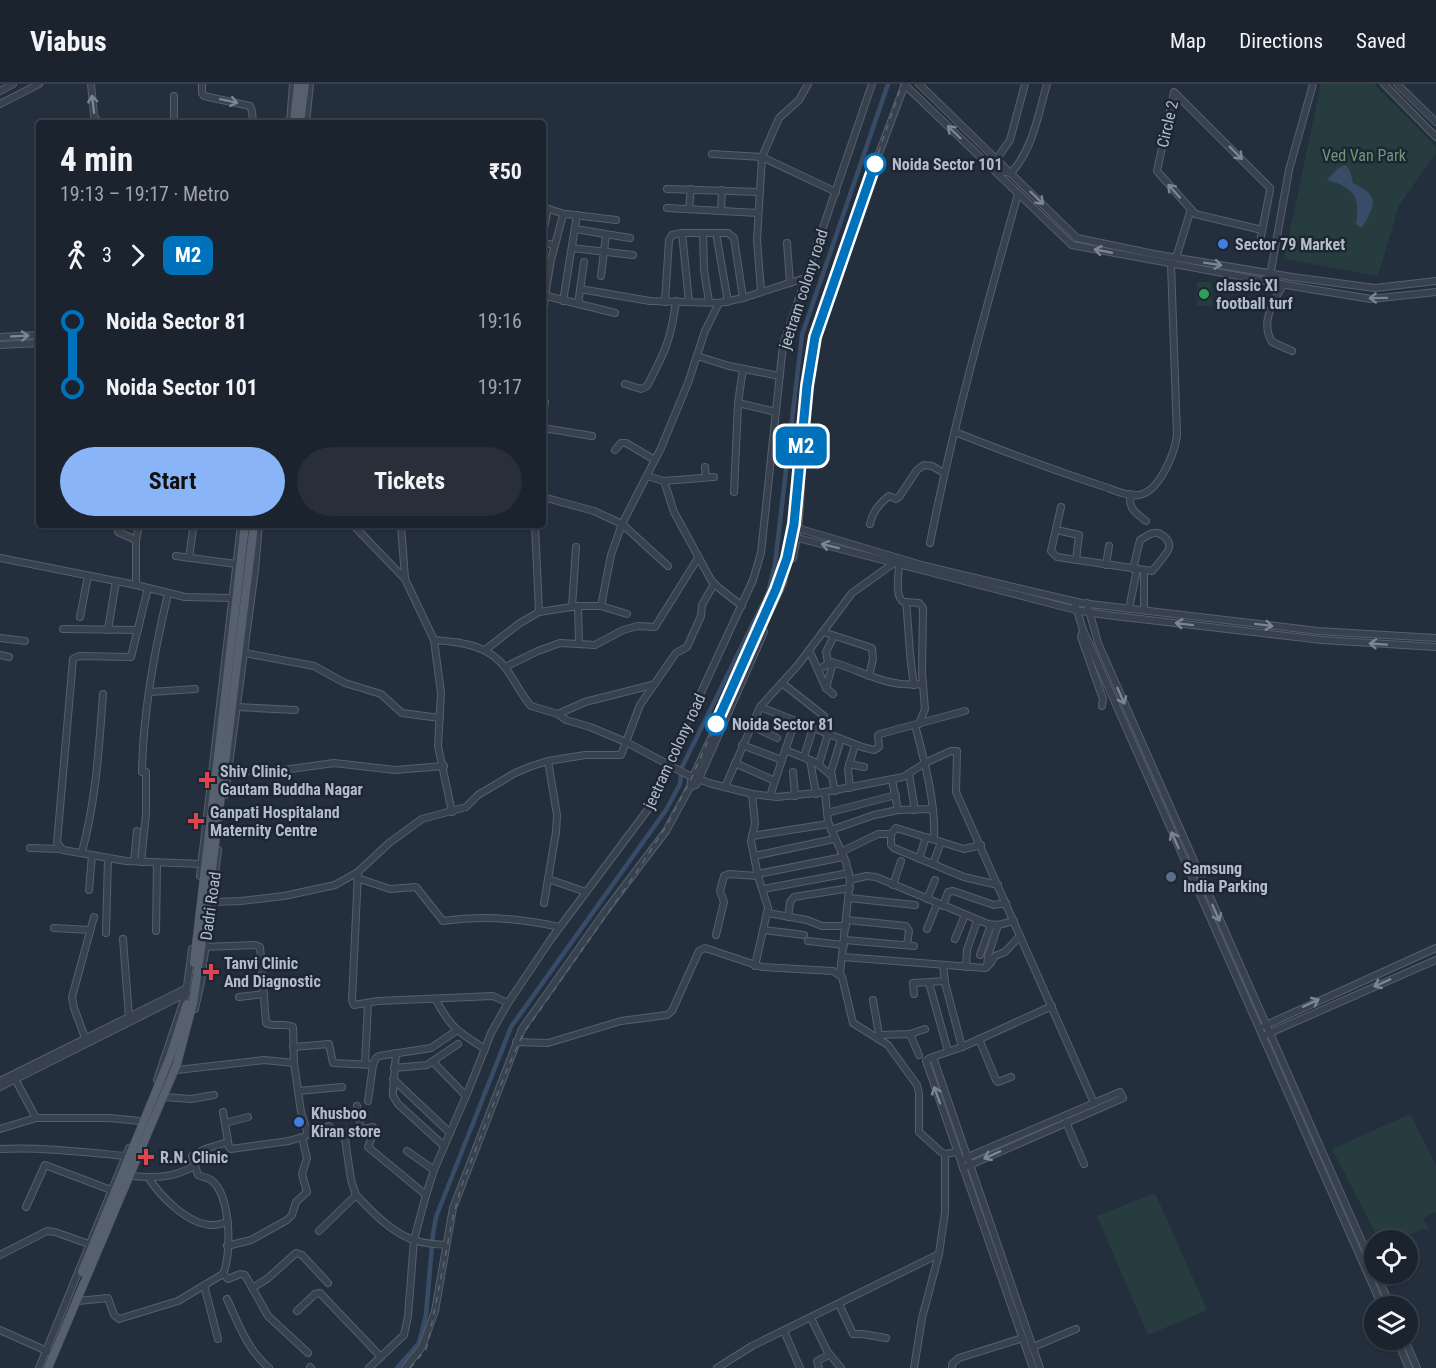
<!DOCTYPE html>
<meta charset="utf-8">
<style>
body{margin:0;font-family:"Roboto Condensed",sans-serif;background:#282f3a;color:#f1f3f6;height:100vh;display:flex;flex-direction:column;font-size:22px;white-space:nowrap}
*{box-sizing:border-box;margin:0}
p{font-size:20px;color:#a0a4aa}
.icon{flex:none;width:33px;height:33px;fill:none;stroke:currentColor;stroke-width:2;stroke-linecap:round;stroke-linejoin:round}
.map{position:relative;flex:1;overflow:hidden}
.side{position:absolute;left:36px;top:36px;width:510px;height:408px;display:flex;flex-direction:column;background:#1b232e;border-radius:6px;box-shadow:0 2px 4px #0004,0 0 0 2px #39404a}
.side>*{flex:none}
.badge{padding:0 12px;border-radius:9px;font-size:21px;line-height:39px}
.buttons{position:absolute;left:1364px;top:1146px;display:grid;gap:12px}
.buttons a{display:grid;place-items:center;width:54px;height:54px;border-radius:50%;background:#1b232e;box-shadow:0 2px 4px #0004,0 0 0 2px #39404a;font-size:30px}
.map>.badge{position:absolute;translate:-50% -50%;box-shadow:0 0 0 3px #fff}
.legs{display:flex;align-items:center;gap:9px;height:66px;padding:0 24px;font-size:20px}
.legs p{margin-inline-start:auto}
.headline{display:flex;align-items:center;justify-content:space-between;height:102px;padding:0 24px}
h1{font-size:33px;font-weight:700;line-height:45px}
.action{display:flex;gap:12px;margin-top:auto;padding:12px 24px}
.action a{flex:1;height:69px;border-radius:36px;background:#8ab4f8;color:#111;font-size:24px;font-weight:700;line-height:69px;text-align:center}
.action a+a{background:#282f3a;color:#f1f3f6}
ul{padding:0 24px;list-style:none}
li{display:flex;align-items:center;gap:21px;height:66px;font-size:22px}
li i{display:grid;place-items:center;width:9px;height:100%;margin:0 8px;background:currentColor}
li i::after{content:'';width:15px;height:15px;margin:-8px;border:4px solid;border-radius:50%;background:#1b232e}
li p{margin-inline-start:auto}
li:first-child i{background:linear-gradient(#0000 50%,currentColor 0)}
li:last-child i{background:linear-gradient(currentColor 50%,#0000 0)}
header{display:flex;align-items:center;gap:36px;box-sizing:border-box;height:84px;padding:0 30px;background:#1b232e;border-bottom:2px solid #39404a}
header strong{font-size:28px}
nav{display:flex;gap:33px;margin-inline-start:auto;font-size:21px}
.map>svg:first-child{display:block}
.green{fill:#263c3f}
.water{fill:#394c67}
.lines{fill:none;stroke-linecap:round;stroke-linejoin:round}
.canal{stroke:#394c67;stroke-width:4.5}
.minor-casing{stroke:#565f6c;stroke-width:8}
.major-casing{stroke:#414a57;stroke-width:9}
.minor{stroke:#38414e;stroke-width:6}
.major{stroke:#56606e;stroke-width:8}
.rail{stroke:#5a6575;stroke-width:1.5;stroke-dasharray:6 6;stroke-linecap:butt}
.major-bridge-casing{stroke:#414a57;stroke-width:9;stroke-linecap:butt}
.major-bridge{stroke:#56606e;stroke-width:8}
.oneway{stroke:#7c8592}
.line-1-casing{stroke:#fff;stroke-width:14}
.line-1{stroke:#0072bc;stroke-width:9}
.stop-1-dot{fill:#fff;stroke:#0072bc;stroke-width:3}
.shop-dot{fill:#3f7fe0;stroke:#1d2633;stroke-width:2}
.leisure-dot{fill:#2e9e5b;stroke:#1d2633;stroke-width:2}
.health-dot{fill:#e0444e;stroke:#1d2633;stroke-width:2}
.service-dot{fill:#5c6f8a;stroke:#1d2633;stroke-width:2}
.labels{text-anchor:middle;stroke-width:5;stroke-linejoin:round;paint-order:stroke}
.street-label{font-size:16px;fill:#b4bcc9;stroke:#1d2633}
.park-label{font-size:16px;fill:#6b9a76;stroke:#1d2633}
.stop-label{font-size:16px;font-weight:bold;fill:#b4bcc9;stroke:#1d2633;text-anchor:start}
.poi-label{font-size:16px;font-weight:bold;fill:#b4bcc9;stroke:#1d2633;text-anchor:start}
</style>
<header>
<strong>Viabus</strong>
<nav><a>Map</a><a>Directions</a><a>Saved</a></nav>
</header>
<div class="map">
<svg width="1436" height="1284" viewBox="0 0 1436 1284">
<rect width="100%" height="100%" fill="#242f3e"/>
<g class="green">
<polygon points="1321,0 1374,0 1436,63 1436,69 1399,121 1378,192 1284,175"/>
<polygon points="1197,198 1211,198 1212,222 1197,222"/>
<polygon points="1410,1030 1436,1081 1436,1128 1423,1134 1429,1146 1423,1145 1395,1156 1379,1156 1332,1065"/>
<polygon points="1155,1109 1207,1226 1148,1251 1097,1132"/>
</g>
<path class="water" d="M1346,81L1350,87L1353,99C1381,112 1375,121 1362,144L1356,140C1361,112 1353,103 1327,96L1338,84Z"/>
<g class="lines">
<polyline class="canal" points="397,1284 419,1259 426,1231 433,1150 436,1133 511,943 666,726 680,700 682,683 768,509 775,480 802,251 888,0"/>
<g class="minor-casing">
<g id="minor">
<polyline points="91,0 94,32 99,39"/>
<polyline points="202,0 202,9 204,12 250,22 252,27 253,39"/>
<polyline points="904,0 1072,161 1292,202 1371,215 1436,208"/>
<polyline points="919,0 1077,154 1154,170 1292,193 1375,204 1436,197"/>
<polyline points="1384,0 1436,53"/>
<polyline points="1397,0 1436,38"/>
<polyline points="0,7 13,0"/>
<polyline points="0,20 39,0"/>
<polyline points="174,39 174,12"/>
<polyline points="290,39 293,0"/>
<polyline points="306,39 310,0"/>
<polyline points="712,70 762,73 836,108"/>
<polyline points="996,76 1010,56 1025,0"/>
<path d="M996,86L1011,89C1033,65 1038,31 1047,0"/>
<polyline points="667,105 759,108"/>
<polyline points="543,123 564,130"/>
<polyline points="667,124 758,129"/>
<polyline points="689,125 691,105"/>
<polyline points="721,127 722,106"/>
<polyline points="575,145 630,154"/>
<polyline points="543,149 548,125"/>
<polyline points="703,149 704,186 709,218"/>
<polyline points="716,149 728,218"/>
<polyline points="543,159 555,161"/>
<polyline points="787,159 790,199"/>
<polyline points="1259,163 1270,106 1270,104 1174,8 1157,87 1195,130 1262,146"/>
<polyline points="572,164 633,171"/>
<polyline points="1176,174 1191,125"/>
<polyline points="601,192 606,151"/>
<polyline points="1270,192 1289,86 1313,0"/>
<path d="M1283,201C1273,219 1260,238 1272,258L1292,267"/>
<polyline points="580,205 650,217 719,219 743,214 805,194"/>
<polyline points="761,207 757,156 762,73 779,34 799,16 808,0"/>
<polyline points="543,211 615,229"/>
<polyline points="563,217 577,131"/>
<polyline points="665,218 669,156 672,151 682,149"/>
<polyline points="689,218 682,149 728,149 734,154 743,214"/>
<polyline points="578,220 584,178"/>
<polyline points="543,240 545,211 551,176 563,131 566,130 616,136"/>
<polyline points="0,253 39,251"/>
<polyline points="0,261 39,259"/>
<polyline points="697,272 729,282 780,292"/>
<path d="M625,300L641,305L647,302C665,268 671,256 676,217"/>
<polyline points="738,319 776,328"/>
<polyline points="543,329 545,318"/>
<polyline points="543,333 543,345"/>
<polyline points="543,344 592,352"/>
<path d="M955,348C1003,367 1050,385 1099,401C1110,404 1126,413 1139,411C1159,408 1175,369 1177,351L1171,180"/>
<polyline points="615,366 621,359 626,359 655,376"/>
<polyline points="705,383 706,393"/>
<polyline points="647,392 664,397 674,428 711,496 719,504 742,522"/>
<polyline points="664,397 714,393"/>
<polyline points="734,408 738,319 743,285"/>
<path d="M1131,410C1127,424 1136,429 1146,437"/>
<polyline points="543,413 594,427 622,440 668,482"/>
<path d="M1061,423L1051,467L1057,473L1152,487C1154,485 1169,467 1169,464C1171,456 1160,447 1153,449C1149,450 1144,454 1140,456L1133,485"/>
<path d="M870,440C872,429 880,419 889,412L896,415L899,413L917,386L924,381L932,382L944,389"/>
<polyline points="118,441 118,448 136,456 136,501"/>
<polyline points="289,441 304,442"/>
<path d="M353,441L405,495L434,556C462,558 490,561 507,586C515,597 521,611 531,622L558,630L566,636L590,643L626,658L686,690L709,699L752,710L777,713L825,708L903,693L925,679L951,667H957L956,708L1094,1019"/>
<polyline points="401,441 405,494"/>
<polyline points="535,441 539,528"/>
<polyline points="797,444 925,482 1081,519 1318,547 1436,554"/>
<polyline points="1061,447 1079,451 1076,476"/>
<polyline points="794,453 1076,526 1106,531 1322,556 1436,563"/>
<polyline points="136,456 139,441"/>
<path d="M930,459C953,341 986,225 1018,110"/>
<polyline points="176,472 236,480"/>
<polyline points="0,474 136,501 185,513 232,514"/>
<polyline points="189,474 193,446"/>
<path d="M793,474C807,410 797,341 809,275C814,244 827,214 838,184C859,122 882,61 905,0"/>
<path d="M899,480C899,489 894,514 904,518C908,519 915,518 919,519L923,524L922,588L925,625L919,640"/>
<polyline points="1106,481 1109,462"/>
<polyline points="148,504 131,573 79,572 73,575 57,759 63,766 126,777 202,780"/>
<polyline points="1074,517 1083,546 1382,1222"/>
<path d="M906,518C909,546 909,573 914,601"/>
<polyline points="1087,519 1098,559 1374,1185"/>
<polyline points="578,522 601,522 627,530"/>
<polyline points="601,522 611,471 622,440 661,364 688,299 705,247 719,219"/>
<polyline points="572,523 576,463"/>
<polyline points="1129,525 1137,485"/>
<polyline points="1144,526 1144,487"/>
<polyline points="80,533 88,492"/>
<polyline points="63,545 138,546"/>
<polyline points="108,546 116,497"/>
<polyline points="1083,546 1081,553 1103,615 1102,622"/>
<polyline points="823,548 872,564 873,575 869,592"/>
<polyline points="0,554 25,557"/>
<polyline points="434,556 441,609 438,662 452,728"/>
<polyline points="485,566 520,539 539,528 578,522 579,560"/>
<polyline points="809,566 826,604 833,610"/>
<polyline points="245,569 314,582 345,599 381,610 402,629 440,634"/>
<polyline points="0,571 9,573"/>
<polyline points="828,579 826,568 834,552"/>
<polyline points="505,583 538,567 560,559 595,561 623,546 638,542 655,543 698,474"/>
<path d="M819,585L832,578C866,588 886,604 923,600"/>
<polyline points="782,599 824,632 826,639 822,647"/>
<polyline points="826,604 833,579"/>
<polyline points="150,608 195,605"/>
<polyline points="237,623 295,626"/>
<polyline points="760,623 862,663 874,666 879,663 878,651 880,650 965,627"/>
<polyline points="558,630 585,618 652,601"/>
<path d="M915,641C924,676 936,719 934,755"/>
<polyline points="752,642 777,654"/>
<polyline points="742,661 782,676"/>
<polyline points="785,666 815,678 832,692"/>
<polyline points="804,673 813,644"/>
<polyline points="810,676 816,710"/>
<polyline points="735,679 775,697"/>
<polyline points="819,680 828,650"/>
<polyline points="849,680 864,683"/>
<polyline points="228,688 283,686 334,679 395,686 444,682"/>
<polyline points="793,688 795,712"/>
<polyline points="909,690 915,726"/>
<polyline points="690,703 696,701 699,695 764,548"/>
<polyline points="725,703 760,623 798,581 852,509 894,479"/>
<polyline points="850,704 848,685 855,661"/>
<polyline points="835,707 831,688 841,655"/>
<polyline points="825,708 828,738 846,778 850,796 840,890"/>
<polyline points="752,710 755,740 751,757 758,792 768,824 755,882"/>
<polyline points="225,711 255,486 259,441"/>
<polyline points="770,712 795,637"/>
<polyline points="898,726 932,725"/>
<polyline points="827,729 896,711"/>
<polyline points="831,746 874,731 898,726 892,696"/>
<polyline points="752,752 828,740"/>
<polyline points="981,761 964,765 896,744 891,750 891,761 894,764 964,793 998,801"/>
<polyline points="30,764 60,765"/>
<path d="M82,768C96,716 99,664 103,610"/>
<polyline points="841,768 878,750 891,750"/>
<polyline points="754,772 834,755"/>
<polyline points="919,775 926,753"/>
<polyline points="134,777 137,747"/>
<path d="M141,778L146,730V688H142C143,628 154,568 168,510"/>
<polyline points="933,780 941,758"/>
<polyline points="358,788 352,916 354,921 378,917 493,912 508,919"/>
<polyline points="758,790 843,773"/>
<polyline points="200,792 241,441"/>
<path d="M357,794L390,805L416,803L443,837C483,831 519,834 559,843"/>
<polyline points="548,795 586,808"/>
<polyline points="850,796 866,792 876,793 988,840 998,841 1014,837"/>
<polyline points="893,801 901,777"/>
<polyline points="763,805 849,789"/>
<polyline points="89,806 92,771"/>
<polyline points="849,814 915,821"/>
<polyline points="927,815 935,796"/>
<polyline points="213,818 241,817 284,812 335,801 358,788 389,759 422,735 466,723 478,711 515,689 532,682 548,677 585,671 621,671 640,621 676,569 687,563 701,532 702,521 714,500"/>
<polyline points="544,819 556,748 557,731 548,677"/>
<polyline points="943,822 948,808 953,807 994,821 1006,819"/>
<polyline points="768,829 807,836 822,842 846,842"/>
<polyline points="788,833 790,818 794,813 850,804"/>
<polyline points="847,836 906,842 909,847 907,861"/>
<polyline points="54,844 90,846"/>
<polyline points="927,845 937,820"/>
<polyline points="764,846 804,851"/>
<polyline points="156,847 157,779"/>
<polyline points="106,849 108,774"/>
<polyline points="716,851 724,818 720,807 724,792 729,790 758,792"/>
<polyline points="123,855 129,933"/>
<polyline points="955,855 965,831"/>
<polyline points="845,856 914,862"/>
<polyline points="808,857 844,861"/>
<path d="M204,863L255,861L260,863L266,939C274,944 285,938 293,943L294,979L301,1028L308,1050"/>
<polyline points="980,871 991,841"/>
<polyline points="843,873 985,884 990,880 995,872 1005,868 1020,852"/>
<polyline points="943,881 945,899 962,963"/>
<polyline points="966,883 967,866 977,837"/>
<polyline points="987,883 988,872 998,841"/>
<polyline points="929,899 948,967"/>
<polyline points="914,910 913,899 945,897"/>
<polyline points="239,913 264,910"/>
<path d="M436,916C451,944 458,948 485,965"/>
<polyline points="873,916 879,951"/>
<polyline points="195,925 201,898 218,766"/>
<polyline points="1264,942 1436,864"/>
<polyline points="910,950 919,971"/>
<polyline points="1265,951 1436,876"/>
<polyline points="876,953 880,951 910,950 925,945"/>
<polyline points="979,955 996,996 998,998 1011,993"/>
<polyline points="516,958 548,959 621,937 667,931 672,927 699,867 705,864 762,883 833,887 842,893 853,939 888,961 917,1001 919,1009 919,1048 941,1068 945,1070 958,1068"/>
<polyline points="87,959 74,924 72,913 94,833"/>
<polyline points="293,963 329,960 333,979 373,981 376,974 379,972 431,964 456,947"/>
<polyline points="396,969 393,1007 393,1012 398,1020 444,1062"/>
<polyline points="933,973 1040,1284"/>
<polyline points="433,978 466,1012"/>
<polyline points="365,980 368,919"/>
<polyline points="394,984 427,981 458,960"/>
<polyline points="177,986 264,976 294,979"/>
<polyline points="393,995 450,1049"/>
<polyline points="157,996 186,910 192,865"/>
<polyline points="0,997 187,904"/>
<polyline points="0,1003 187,909"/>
<polyline points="298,1007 342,1003"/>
<polyline points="164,1013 191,1015 214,1011"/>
<polyline points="368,1017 373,981"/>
<polyline points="357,1022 361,1045"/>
<polyline points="223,1028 229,1063 231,1065 289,1057 302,1053 307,1074 302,1090 307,1108 296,1118 292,1131 287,1136 251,1156 227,1162"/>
<polyline points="36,1034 109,1034 140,1037"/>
<polyline points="1066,1038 1084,1080"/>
<polyline points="225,1039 248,1033"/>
<polyline points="0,1045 36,1034 15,995"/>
<polyline points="305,1052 329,1042 335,1050 373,1043 375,1045 368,1063 426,1111"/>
<path d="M0,1065C42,1063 83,1068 125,1072"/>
<polyline points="407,1067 434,1086"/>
<polyline points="961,1076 1120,1008 1123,1014 963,1084"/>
<path d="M132,1092C157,1094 172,1094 195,1082"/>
<path d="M148,1093C160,1112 189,1142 214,1141C218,1141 223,1139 228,1138"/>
<path d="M356,1111C372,1128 394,1151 417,1157C426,1160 436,1160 446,1161"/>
<polyline points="26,1123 45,1081 111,1106"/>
<polyline points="319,1147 356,1111 351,1096 344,1048"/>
<polyline points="0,1171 47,1147 55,1148 89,1160"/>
<polyline points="223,1190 228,1195 240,1190 245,1191 268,1232 308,1269"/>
<polyline points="1376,1190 1391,1222"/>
<polyline points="204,1201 218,1255"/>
<polyline points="252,1204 267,1195 296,1169 302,1171 328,1199"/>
<path d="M227,1215C239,1241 247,1265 269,1284"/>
<path d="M78,1217L108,1214L114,1231L119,1235L178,1217L223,1190C232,1170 231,1110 211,1096C208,1093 202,1093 198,1091L192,1072L205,1065L228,1058"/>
<polyline points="839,1220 853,1250 862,1250 886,1254"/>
<polyline points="297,1227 315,1210 320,1209 381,1273"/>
<polyline points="811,1234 827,1267 841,1284"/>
<polyline points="0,1246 49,1268"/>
<polyline points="784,1247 800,1284"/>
<polyline points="1397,1256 1409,1284"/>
<polyline points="1405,1256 1417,1284"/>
<polyline points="1033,1263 1076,1245"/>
<polyline points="310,1283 311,1284"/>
<polyline points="39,1284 129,1064"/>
<polyline points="369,1284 404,1251 408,1232 414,1156 426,1111 434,1086 469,1005 491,949 508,919 551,855 652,720 668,680 753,496 761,469 783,261 872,0"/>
<polyline points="405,1284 422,1263 435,1227 453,1124 522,945 604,829 666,747 690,703 691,697 783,499 794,443 798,439"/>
<polyline points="717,1284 752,1262 939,1170"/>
<polyline points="819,1284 817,1277 829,1271"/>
<polyline points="914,1284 922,1234 939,1170 945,1128 945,1070"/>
<polyline points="952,1284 952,1280 959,1274 1023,1254"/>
<polyline points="1033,1284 926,977 930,974 962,963 1052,922"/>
</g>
</g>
<g class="major-casing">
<g id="major">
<polyline points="294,39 298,0"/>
<polyline points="300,39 305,0"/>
</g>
</g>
<use href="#minor" class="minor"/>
<use href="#major" class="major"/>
<polyline class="rail" points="410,1284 426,1265 429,1254 453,1133 461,1103 508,983 523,950 636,789 667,741 691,695 780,495 790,462 794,440 807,302 815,253 902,0"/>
<g class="major-bridge-casing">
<g id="major-bridge">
<polyline points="194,879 245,441"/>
<polyline points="82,1188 170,973 187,920"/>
<polyline points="48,1284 177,980 193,919 210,801 254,441"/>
</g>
</g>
<use href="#major-bridge" class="major-bridge"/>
</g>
<defs><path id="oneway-shaft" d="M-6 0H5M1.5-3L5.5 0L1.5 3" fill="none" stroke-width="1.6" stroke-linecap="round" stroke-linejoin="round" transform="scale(1.5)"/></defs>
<g class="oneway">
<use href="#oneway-shaft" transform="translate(229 17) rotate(12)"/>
<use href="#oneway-shaft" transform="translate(93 20) rotate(-97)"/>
<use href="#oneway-shaft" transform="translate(954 48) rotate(-136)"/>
<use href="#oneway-shaft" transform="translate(1236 69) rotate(45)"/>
<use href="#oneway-shaft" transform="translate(1174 107) rotate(-132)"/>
<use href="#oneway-shaft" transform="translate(1037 114) rotate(44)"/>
<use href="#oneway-shaft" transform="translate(1103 167) rotate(-169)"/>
<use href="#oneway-shaft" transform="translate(1213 180) rotate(9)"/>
<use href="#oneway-shaft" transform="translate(1378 214) rotate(179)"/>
<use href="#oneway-shaft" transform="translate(20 252) rotate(-3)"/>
<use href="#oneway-shaft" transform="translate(830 462) rotate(-166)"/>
<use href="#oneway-shaft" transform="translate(1184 540) rotate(-173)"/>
<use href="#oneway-shaft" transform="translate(1264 541) rotate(7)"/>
<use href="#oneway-shaft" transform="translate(1378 560) rotate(-176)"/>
<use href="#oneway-shaft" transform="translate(1121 612) rotate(66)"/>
<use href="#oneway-shaft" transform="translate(1175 756) rotate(-114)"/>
<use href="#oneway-shaft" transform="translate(1216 829) rotate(66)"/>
<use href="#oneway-shaft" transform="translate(1382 899) rotate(156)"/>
<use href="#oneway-shaft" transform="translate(1311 919) rotate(-25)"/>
<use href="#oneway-shaft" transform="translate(937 1011) rotate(-110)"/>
<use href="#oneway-shaft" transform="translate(992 1071) rotate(156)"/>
</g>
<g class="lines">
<g class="line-1-casing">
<polyline id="line-1" points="716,640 776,505 787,474 794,440 807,302 815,253 875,80"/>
</g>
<use href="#line-1" class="line-1"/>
</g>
<g class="stop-1-dot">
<circle cx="875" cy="80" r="10"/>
<circle cx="716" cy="640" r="10"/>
</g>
<g class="shop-dot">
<circle cx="1223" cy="160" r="6"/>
<circle cx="299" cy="1038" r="6"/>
</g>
<circle class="leisure-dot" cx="1204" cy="210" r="6"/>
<g class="health-dot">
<path d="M204 687h6v6h6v6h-6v6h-6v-6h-6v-6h6z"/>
<path d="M193 728h6v6h6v6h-6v6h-6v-6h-6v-6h6z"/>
<path d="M208 879h6v6h6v6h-6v6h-6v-6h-6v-6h6z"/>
<path d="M143 1064h6v6h6v6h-6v6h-6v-6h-6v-6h6z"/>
</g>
<circle class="service-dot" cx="1171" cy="793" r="6"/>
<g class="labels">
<g class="street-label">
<text transform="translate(1167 40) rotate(-77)" y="6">Circle 2</text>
<text transform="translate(803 205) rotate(-72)" y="6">jeetram colony road</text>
<text transform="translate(674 667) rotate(-65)" y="6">jeetram colony road</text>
<text transform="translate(210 822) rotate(-82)" y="6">Dadri Road</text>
</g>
<g class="park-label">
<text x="1364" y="77">Ved Van Park</text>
</g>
<g class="stop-label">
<text x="892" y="86">Noida Sector 101</text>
<text x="732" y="646">Noida Sector 81</text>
</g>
<g class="poi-label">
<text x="1235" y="166">Sector 79 Market</text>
<text x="1216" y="207">classic XI<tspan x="1216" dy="18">football turf</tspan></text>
<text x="220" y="693">Shiv Clinic,<tspan x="220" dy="18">Gautam Buddha Nagar</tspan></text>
<text x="210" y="734">Ganpati Hospitaland<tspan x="210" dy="18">Maternity Centre</tspan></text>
<text x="1183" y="790">Samsung<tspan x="1183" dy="18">India Parking</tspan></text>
<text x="224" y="885">Tanvi Clinic<tspan x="224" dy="18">And Diagnostic</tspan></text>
<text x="311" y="1035">Khusboo<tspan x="311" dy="18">Kiran store</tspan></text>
<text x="160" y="1079">R.N. Clinic</text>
</g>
</g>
</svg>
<div class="buttons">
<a><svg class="icon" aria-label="locate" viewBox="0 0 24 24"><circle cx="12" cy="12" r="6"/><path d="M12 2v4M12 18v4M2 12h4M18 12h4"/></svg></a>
<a><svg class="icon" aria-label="layers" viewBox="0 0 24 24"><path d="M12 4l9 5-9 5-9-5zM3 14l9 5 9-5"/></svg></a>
</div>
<b class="badge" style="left:801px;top:362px;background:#0072bc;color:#fff">M2</b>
<section class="side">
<div class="headline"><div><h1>4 min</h1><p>19:13 – 19:17 · Metro</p></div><b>₹50</b></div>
<div class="legs"><svg class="icon" aria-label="walk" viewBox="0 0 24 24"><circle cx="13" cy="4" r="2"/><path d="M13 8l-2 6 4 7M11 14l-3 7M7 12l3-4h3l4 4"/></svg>3<svg class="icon" aria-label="forward" viewBox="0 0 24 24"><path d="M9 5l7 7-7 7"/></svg><b class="badge" style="background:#0072bc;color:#fff">M2</b></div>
<ul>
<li><i style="color:#0072bc"></i><b>Noida Sector 81</b><p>19:16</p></li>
<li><i style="color:#0072bc"></i><b>Noida Sector 101</b><p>19:17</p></li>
</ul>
<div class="action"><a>Start</a><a>Tickets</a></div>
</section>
</div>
